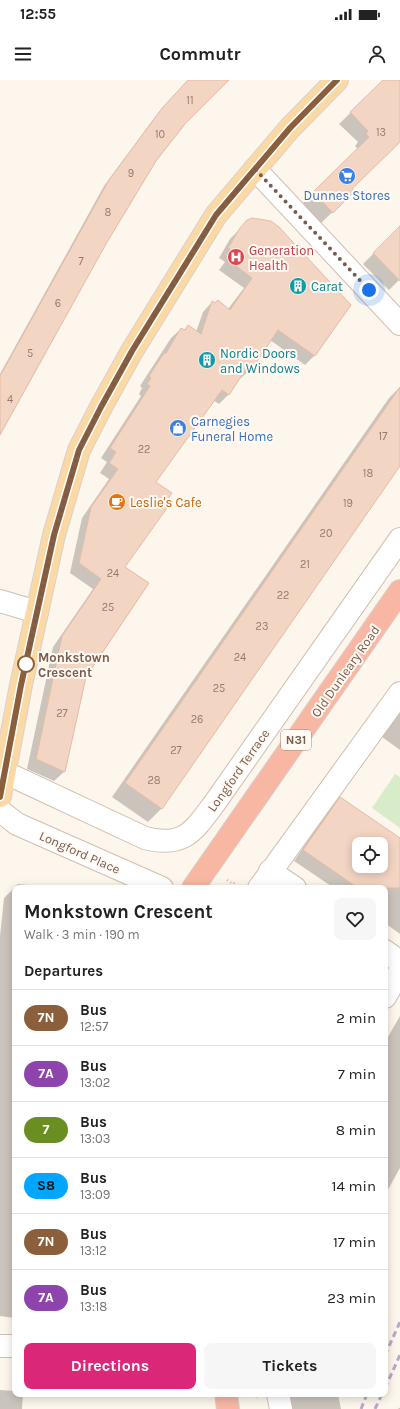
<!DOCTYPE html>
<meta charset="utf-8">
<style>
body{margin:0;font-family:Karla,sans-serif;background:#f6f6f6;color:#222;height:100vh;display:flex;flex-direction:column;font-size:15px;white-space:nowrap}
*{box-sizing:border-box;margin:0}
p{font-size:13px;color:#767676}
.icon{flex:none;width:22px;height:22px;fill:none;stroke:currentColor;stroke-width:2;stroke-linecap:round;stroke-linejoin:round}
.map{position:relative;flex:1;overflow:hidden}
.drawer{position:absolute;left:12px;top:805px;width:376px;height:512px;display:flex;flex-direction:column;background:#fff;border-radius:8px;box-shadow:0 2px 10px #0003}
.drawer>*{flex:none}
.badge{padding:0 8px;border-radius:13px;font-size:14px;line-height:26px}
.fabs{position:absolute;left:352px;top:757px;display:grid;gap:8px}
.fabs a{display:grid;place-items:center;width:36px;height:36px;border-radius:8px;background:#fff;box-shadow:0 2px 10px #0003;font-size:20px}
.you{position:absolute;width:20px;height:20px;margin:-10px;border:3px solid #fff;border-radius:50%;background:#1a73e8;box-shadow:0 0 0 6px #1a73e833}
.map>.badge{position:absolute;translate:-50% -50%;box-shadow:0 0 0 2px #fff}
h2{padding:0 12px;font-size:15px;line-height:36px}
.round{display:grid;place-items:center;flex:none;width:42px;height:42px;border-radius:8px;background:#f6f6f6}
.overview{display:flex;align-items:center;justify-content:space-between;height:68px;padding:0 12px}
h1{font-size:19px;font-weight:700;line-height:30px}
.action{display:flex;gap:8px;margin-top:auto;padding:8px 12px}
.action a{flex:1;height:46px;border-radius:8px;background:#db2777;color:#fff;font-size:16px;font-weight:700;line-height:46px;text-align:center}
.action a+a{background:#f6f6f6;color:#222}
ul{padding:0;list-style:none}
li{display:flex;align-items:center;gap:12px;height:56px;padding:0 12px;border-top:1px solid #e0e0e0}
li div{flex:1}
li b{display:block;font-size:15px}
li em{font-style:normal}
li .badge{min-width:44px;font-weight:700;text-align:center}
.status{display:flex;justify-content:space-between;align-items:center;height:28px;padding:0 20px;background:#fff;direction:ltr}
.status svg{height:11px;fill:currentColor}
header{display:flex;justify-content:space-between;align-items:center;height:52px;padding:0 12px;background:#fff;font-size:18px;font-weight:700}
.map>svg:first-child{display:block}
.green{fill:#d8ecc9}
.shadow{fill:#0003;fill-rule:evenodd}
.building{fill:#f3d5c3;stroke:#e6bba3;fill-rule:evenodd}
.lines{fill:none;stroke-linecap:round;stroke-linejoin:round}
.minor-casing{stroke:#d1beb0;stroke-width:24}
.major-casing{stroke:#dad1cd;stroke-width:24}
.highway-casing{stroke:#dad1cd;stroke-width:24}
.path{stroke:#d9b8a5;stroke-width:2.5;stroke-dasharray:1 3;stroke-linecap:butt}
.minor{stroke:#fff;stroke-width:22}
.major{stroke:#fbd9a5;stroke-width:22}
.highway{stroke:#f7b7a3;stroke-width:22}
.rail{stroke:#b9a8c9;stroke-width:3;stroke-dasharray:6 4;stroke-linecap:butt}
.line-casing{stroke:#fff;stroke-width:9}
.line{stroke:#8b5e3c;stroke-width:6}
.walk{stroke:#7a5c4d;stroke-width:4;stroke-dasharray:0 7.2}
.stop-dot{fill:#fff;stroke:#8b5e3c;stroke-width:2}
.labels{text-anchor:middle;stroke-width:4;stroke-linejoin:round;paint-order:stroke}
.number-label{font-size:11px;fill:#987a6a}
.shield{fill:#fffaf3;stroke:#a28b7f;stroke-width:1}
.shield-label{font-size:12px;font-weight:bold;fill:#7a5c4d}
.shop-label{font-size:13px;fill:#366cbe;stroke:#fffaf3}
.health-label{font-size:13px;fill:#be3a42;stroke:#fffaf3;text-anchor:start}
.culture-label{font-size:13px;fill:#0d838f;stroke:#fffaf3;text-anchor:start}
.food-label{font-size:13px;fill:#c56008;stroke:#fffaf3;text-anchor:start}
.stop-label{font-size:13px;font-weight:bold;fill:#7a5c4d;stroke:#fffaf3;text-anchor:start}
.street-label{font-size:13px;fill:#7a5c4d;stroke:#fffaf3}
</style>
<div class="status"><b>12:55</b><svg viewBox="0 0 49 12"><path d="M0 12V9h3v3zM5 12V6h3v6zM10 12V3h3v9zM15 12V0h3v12zM26 1h20v11H26zM47 4h2v5h-2z"/></svg></div>
<header><svg class="icon" aria-label="menu" viewBox="0 0 24 24"><path d="M4 6h16M4 12h16M4 18h16"/></svg>Commutr<svg class="icon" aria-label="person" viewBox="0 0 24 24"><circle cx="12" cy="8" r="4"/><path d="M4 21q1-7 8-7t8 7"/></svg></header>
<div class="map">
<svg width="400" height="1329" viewBox="0 0 400 1329">
<rect width="100%" height="100%" fill="#fdf6ec"/>
<polygon class="green" points="395,694 400,697 400,748 372,728"/>
<g class="shadow">
<polygon points="189,0 226,0 185,44 155,81 105,164 0,353 0,294 104,106 158,33"/>
<polygon points="384,0 400,0 400,60 351,109 343,122 321,143 302,124 358,69 355,66 358,62 339,44"/>
<polygon points="248,141 350,225 314,276 305,285 270,260 251,289 241,298 240,297 228,315 219,324 213,320 155,403 124,487 135,524 85,596 64,692 54,701 27,689 53,567 93,509 70,493 82,438 109,399 100,393 107,382 101,378 141,316 139,314 142,308 140,306 171,258 181,249 184,250 188,246 196,252 203,232 212,222 228,229 244,208 219,190 225,182 219,178 230,159"/>
<polygon points="395,152 400,157 400,199 389,210 363,184"/>
<polygon points="400,307 400,385 162,728 148,742 112,717 389,318"/>
<polygon points="400,632 400,670 382,657"/>
<path d="M340,718L400,760V854L385,843V808H334L294,781L330,728ZM359,764H381V786H359Z"/>
<polygon points="18,804 55,808 15,808 15,1238 0,1236 0,856 4,818"/>
<polygon points="400,936 400,1088 385,1115 385,962"/>
<polygon points="0,1310 15,1311 15,1314 23,1314 22,1329 0,1329"/>
<polygon points="255,1314 261,1314 256,1318"/>
<polygon points="274,1314 338,1314 341,1329 282,1329"/>
</g>
<g class="building">
<polygon points="188,0 229,0 185,44 156,81 106,164 0,355 0,296 109,100 163,27"/>
<polygon points="383,0 400,0 400,62 352,109 355,111 333,133 313,112 369,57 366,54 368,51 350,32"/>
<polygon points="252,138 271,141 279,147 351,225 315,276 278,250 252,289 248,286 229,315 222,310 156,402 172,413 163,426 167,428 125,487 149,503 86,597 65,692 36,679 62,556 101,499 79,483 91,427 118,389 109,383 116,372 110,368 150,306 147,304 151,298 149,296 164,273 166,273 181,248 185,250 188,245 201,254 212,221 215,223 218,220 230,230 252,198 228,180 234,172 228,168 240,148 247,140"/>
<polygon points="400,146 400,201 373,173"/>
<polygon points="400,307 400,386 162,729 125,703"/>
<path d="M340,717L400,758V808H358L303,770ZM359,764H381V786H359Z"/>
</g>
<g class="lines">
<g class="minor-casing">
<g id="minor">
<polyline points="255,89 400,244"/>
<polyline points="0,521 37,532"/>
<path d="M4,692L145,758C183,768 193,752 214,724L400,459"/>
<polyline points="0,731 17,744 162,808"/>
<polyline points="270,791 295,808"/>
<polyline points="259,808 400,613"/>
<polyline points="385,871 400,882"/>
<polyline points="385,917 400,891"/>
<polyline points="0,1266 15,1266"/>
<polyline points="278,1314 281,1329"/>
</g>
</g>
<g class="major-casing">
<polyline id="major" points="0,716 21,605 54,455 79,370 101,327 132,271 216,135 290,48 337,0"/>
</g>
<g class="highway-casing">
<g id="highway">
<polyline points="193,808 400,511"/>
<polyline points="226,1314 228,1329"/>
</g>
</g>
<g class="path">
<polyline points="227,800 233,804 235,802"/>
<polyline points="399,1329 400,1328"/>
</g>
<use href="#minor" class="minor"/>
<use href="#major" class="major"/>
<use href="#highway" class="highway"/>
<g class="rail">
<polyline points="385,1275 400,1242"/>
<polyline points="385,1308 400,1275"/>
<polyline points="361,1329 367,1314"/>
<polyline points="375,1329 382,1314"/>
</g>
</g>
<g class="lines">
<g class="line-casing">
<polyline id="line" points="0,717 21,605 54,455 79,370 101,327 132,271 216,135 290,48 337,0"/>
</g>
<use href="#line" class="line"/>
<polyline class="walk" points="26,584 54,455 79,370 101,327 126,282 192,174 216,135 255,89 369,210"/>
</g>
<defs>
<g id="supermarket-disc" transform="scale(0.9)"><circle r="9.5" fill="#3f7fe0" stroke="#fffaf3"/><path d="M-6-5.5h2.5l.6 2H6L4.5 2H-2.5L-4.4-4H-6ZM-1.5 3.2a1.3 1.3 0 1 0 .1 0ZM3 3.2a1.3 1.3 0 1 0 .1 0Z" fill="#fff"/></g>
<g id="hospital-disc" transform="scale(0.9)"><circle r="9.5" fill="#e0444e" stroke="#fffaf3"/><path d="M-5-5h3v3.5h4V-5h3V5h-3V1.5h-4V5h-3Z" fill="#fff"/></g>
<g id="building-disc" transform="scale(0.9)"><circle r="9.5" fill="#0f9aa8" stroke="#fffaf3"/><path d="M-4-6H4V6H1V3H-1V6H-4ZM-2.5-4.3h1.7v1.8h-1.7ZM.8-4.3h1.7v1.8H.8ZM-2.5-1h1.7V.8h-1.7ZM.8-1h1.7V.8H.8Z" fill="#fff"/></g>
<g id="shop-disc" transform="scale(0.9)"><circle r="9.5" fill="#3f7fe0" stroke="#fffaf3"/><path d="M-5-2.5h2.3a2.7 3.5 0 0 1 5.4 0H5L5.5 6h-11ZM-1.5-2.5h3a1.5 2.3 0 0 0-3 0Z" fill="#fff"/></g>
<g id="cafe-disc" transform="scale(0.9)"><circle r="9.5" fill="#e8710a" stroke="#fffaf3"/><path d="M-5.5-4.5H6V0H3Q3 3.5 0 3.5H-2.5Q-5.5 3.5-5.5 0ZM3-3.2v2h1.7v-2ZM-6 4.5H4V6H-6Z" fill="#fff"/></g>
</defs>
<g fill-rule="evenodd">
<use href="#supermarket-disc" x="347" y="96"/>
<use href="#hospital-disc" x="236" y="177"/>
<use href="#building-disc" x="298" y="206"/>
<use href="#building-disc" x="207" y="280"/>
<use href="#shop-disc" x="178" y="348"/>
<use href="#cafe-disc" x="117" y="422"/>
</g>
<circle class="stop-dot" cx="26" cy="584" r="8"/>
<g class="labels">
<g class="number-label">
<text x="190" y="24">11</text>
<text x="381" y="56">13</text>
<text x="160" y="58">10</text>
<text x="131" y="97">9</text>
<text x="108" y="136">8</text>
<text x="81" y="185">7</text>
<text x="58" y="227">6</text>
<text x="30" y="277">5</text>
<text x="10" y="323">4</text>
<text x="383" y="360">17</text>
<text x="144" y="373">22</text>
<text x="368" y="397">18</text>
<text x="348" y="427">19</text>
<text x="326" y="457">20</text>
<text x="305" y="488">21</text>
<text x="113" y="497">24</text>
<text x="283" y="519">22</text>
<text x="108" y="531">25</text>
<text x="262" y="550">23</text>
<text x="240" y="581">24</text>
<text x="219" y="612">25</text>
<text x="62" y="637">27</text>
<text x="197" y="643">26</text>
<text x="176" y="674">27</text>
<text x="154" y="704">28</text>
</g>
<rect class="shield" x="281" y="650" width="30" height="20" rx="3"/>
<g class="shield-label">
<text x="296" y="664">N31</text>
</g>
<g class="shop-label">
<text x="347" y="120">Dunnes Stores</text>
<text x="191" y="346" text-anchor="start">Carnegies<tspan x="191" dy="15">Funeral Home</tspan></text>
</g>
<g class="health-label">
<text x="249" y="175">Generation<tspan x="249" dy="15">Health</tspan></text>
</g>
<g class="culture-label">
<text x="311" y="211">Carat</text>
<text x="220" y="278">Nordic Doors<tspan x="220" dy="15">and Windows</tspan></text>
</g>
<g class="food-label">
<text x="130" y="427">Leslie's Cafe</text>
</g>
<g class="stop-label">
<text x="38" y="582">Monkstown<tspan x="38" dy="15">Crescent</tspan></text>
</g>
<g class="street-label">
<text transform="translate(345 591) rotate(-55)" y="5">Old Dunleary Road</text>
<text transform="translate(238 690) rotate(-55)" y="5">Longford Terrace</text>
<text transform="translate(80 772) rotate(24)" y="5">Longford Place</text>
</g>
</g>
</svg>
<div class="fabs">
<a><svg class="icon" aria-label="locate" viewBox="0 0 24 24"><circle cx="12" cy="12" r="6"/><path d="M12 2v4M12 18v4M2 12h4M18 12h4"/></svg></a>
</div>
<div class="you" style="left:369px;top:210px"></div>
<section class="drawer">
<div class="overview"><div><h1>Monkstown Crescent</h1><p>Walk · 3 min · 190 m</p></div><a class="round"><svg class="icon" aria-label="heart" viewBox="0 0 24 24"><path d="M12 20l-8-8c-3-5 5-10 8-4 3-6 11-1 8 4z"/></svg></a></div>
<h2>Departures</h2>
<ul>
<li><span class="badge" style="background:#8b5e3c;color:#fff">7N</span><div><b>Bus</b><p>12:57</p></div><em>2 min</em></li>
<li><span class="badge" style="background:#8e44ad;color:#fff">7A</span><div><b>Bus</b><p>13:02</p></div><em>7 min</em></li>
<li><span class="badge" style="background:#6b8e23;color:#fff">7</span><div><b>Bus</b><p>13:03</p></div><em>8 min</em></li>
<li><span class="badge" style="background:#00a6ff;color:#111">S8</span><div><b>Bus</b><p>13:09</p></div><em>14 min</em></li>
<li><span class="badge" style="background:#8b5e3c;color:#fff">7N</span><div><b>Bus</b><p>13:12</p></div><em>17 min</em></li>
<li><span class="badge" style="background:#8e44ad;color:#fff">7A</span><div><b>Bus</b><p>13:18</p></div><em>23 min</em></li>
</ul>
<div class="action"><a>Directions</a><a>Tickets</a></div>
</section>
</div>
